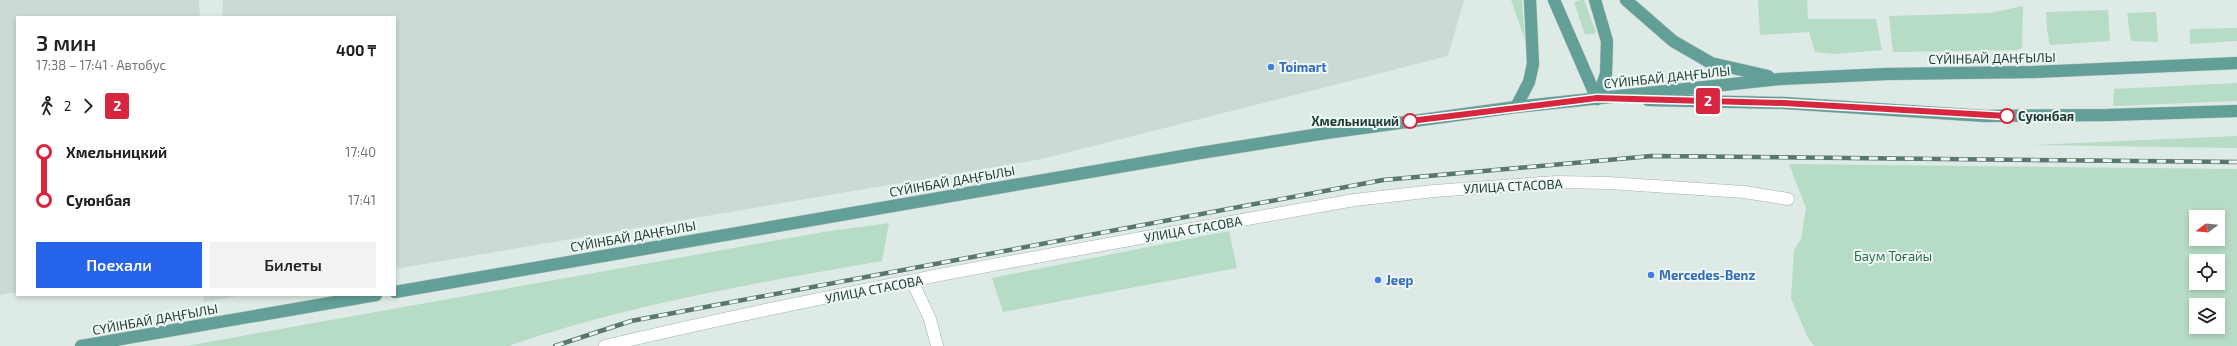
<!DOCTYPE html>
<html lang="ru">
<meta charset="utf-8">
<style>
body{margin:0;font-family:"Exo 2",sans-serif;background:#f2f2f2;color:#202124;height:100vh;display:flex;flex-direction:column;font-size:15px;white-space:nowrap}
*{box-sizing:border-box;margin:0}
p{font-size:13px;color:#757577}
.icon{flex:none;width:22px;height:22px;fill:none;stroke:currentColor;stroke-width:2;stroke-linecap:round;stroke-linejoin:round}
.map{position:relative;flex:1;overflow:hidden}
.sheet{position:absolute;left:16px;top:16px;width:380px;height:280px;display:flex;flex-direction:column;background:#fff;border-radius:0px;box-shadow:0 2px 6px #0003}
.sheet>*{flex:none}
.badge{padding:0 8px;border-radius:3px;font-size:14px;line-height:26px}
.needle{width:26px;rotate:254deg}
.tools{position:absolute;left:2189px;top:210px;display:grid;gap:8px}
.tools a{display:grid;place-items:center;width:36px;height:36px;border-radius:0px;background:#fff;box-shadow:0 2px 6px #0003;font-size:20px}
.map>.badge{position:absolute;translate:-50% -50%;box-shadow:0 0 0 2px #fff}
.legs{display:flex;align-items:center;gap:6px;height:44px;padding:0 20px;font-size:13px}
.legs p{margin-inline-start:auto}
.headline{display:flex;align-items:center;justify-content:space-between;height:68px;padding:0 20px}
h1{font-size:22px;font-weight:600;line-height:30px}
.action{display:flex;gap:8px;margin-top:auto;padding:8px 20px}
.action a{flex:1;height:46px;border-radius:0px;background:#2563eb;color:#fff;font-size:16px;font-weight:600;line-height:46px;text-align:center}
.action a+a{background:#f2f2f2;color:#202124}
ul{padding:0 20px;list-style:none}
li{display:flex;align-items:center;gap:14px;height:48px;font-size:15px}
li i{display:grid;place-items:center;width:6px;height:100%;margin:0 5px;background:currentColor}
li i::after{content:'';width:10px;height:10px;margin:-5px;border:3px solid;border-radius:50%;background:#fff}
li p{margin-inline-start:auto}
li:first-child i{background:linear-gradient(#0000 50%,currentColor 0)}
li:last-child i{background:linear-gradient(currentColor 50%,#0000 0)}
.map>svg:first-child{display:block}
.built{fill:#ccdad5}
.green{fill:#b6dcc5;fill-rule:evenodd}
.lines{fill:none;stroke-linecap:round;stroke-linejoin:round}
.minor-casing{stroke:#a1b2ae;stroke-width:13}
.primary-casing{stroke:#bcc4c3;stroke-width:13}
.minor{stroke:#fff;stroke-width:12}
.primary{stroke:#62a097;stroke-width:12}
.rail-casing{stroke:#597671;stroke-width:4.5}
.rail{stroke:#eef7f3;stroke-width:3;stroke-dasharray:9;stroke-linecap:butt}
.line-1-casing{stroke:#fff;stroke-width:9}
.line-1{stroke:#d7263d;stroke-width:6}
.shop-dot{fill:#3f7fe0;stroke:#eef7f3;stroke-width:1.5}
.stop-1-dot{fill:#fff;stroke:#d7263d;stroke-width:2}
.labels{text-anchor:middle;stroke-width:4;stroke-linejoin:round;paint-order:stroke}
.street-label{font-size:13px;fill:#1f3a36;stroke:#eef7f3}
.shop-label{font-size:13px;font-weight:bold;fill:#366cbe;stroke:#eef7f3;text-anchor:start}
.stop-label{font-size:13px;font-weight:bold;fill:#1f3a36;stroke:#eef7f3;text-anchor:start}
.park-label{font-size:13px;fill:#29714d;stroke:#eef7f3}
</style>
<div class="map">
<svg width="2237" height="346" viewBox="0 0 2237 346">
<rect width="100%" height="100%" fill="#deeae6"/>
<g class="built">
<polygon points="0,0 199,0 200,17 17,17 17,292 0,295"/>
<polygon points="223,0 1464,0 1448,56 1042,159 395,269 395,17 222,17"/>
<polygon points="204,295 243,295 203,302"/>
</g>
<g class="green">
<polygon points="1511,0 1522,0 1525,40"/>
<polygon points="1580,0 1584,0 1596,33 1585,35 1574,2"/>
<polygon points="1758,0 1807,0 1808,19 1876,19 1882,50 1834,54 1815,52 1809,32 1760,35"/>
<polygon points="2023,6 2022,48 2016,50 1893,52 1889,16 1990,13"/>
<polygon points="2108,10 2110,41 2050,45 2047,30 2046,12"/>
<polygon points="2156,12 2158,42 2131,41 2127,13"/>
<polygon points="2237,28 2237,41 2190,44 2190,29"/>
<polygon points="2237,83 2237,101 2113,106 2114,89"/>
<polygon points="2237,136 2237,148 2030,145"/>
<path d="M1789,164L2237,169V346H1814L1807,336L1791,298L1794,250L1801,239L1806,208ZM2196,217H2218V239H2196ZM2196,261H2218V283H2196ZM2196,305H2218V327H2196Z"/>
<path d="M889,223L882,261C756,283 630,304 508,346H186L823,232Z"/>
<polygon points="1229,231 1237,268 1003,312 992,278"/>
</g>
<g class="lines">
<g class="minor-casing">
<g id="minor">
<polyline points="912,281 930,319 937,346"/>
<path d="M605,346C852,287 1104,245 1354,200L1434,191L1556,182L1608,183L1744,192L1788,199"/>
</g>
</g>
<g class="primary-casing">
<g id="primary">
<polyline points="1554,0 1597,99"/>
<polyline points="1595,0 1607,41 1606,74 1597,99"/>
<polyline points="1626,0 1673,41 1711,63 1768,76"/>
<polyline points="1648,100 1784,103 1985,116 2108,115 2237,111"/>
<polyline points="1516,107 1529,82 1533,64 1530,0"/>
<polyline points="395,292 1200,153 1326,133 1516,107 1780,79 1887,74 2034,72 2237,63"/>
<polyline points="81,346 376,295"/>
</g>
</g>
<use href="#minor" class="minor"/>
<use href="#primary" class="primary"/>
<g class="rail-casing">
<polyline id="rail" points="555,346 631,321 1383,180 1652,156 2237,162"/>
</g>
<use href="#rail" class="rail"/>
</g>
<g class="lines">
<g class="line-1-casing">
<polyline id="line-1" points="1410,121 1597,98 1784,103 2007,116"/>
</g>
<use href="#line-1" class="line-1"/>
</g>
<g class="shop-dot">
<circle cx="1271" cy="67" r="4"/>
<circle cx="1651" cy="275" r="4"/>
<circle cx="1378" cy="280" r="4"/>
</g>
<g class="stop-1-dot">
<circle cx="2007" cy="116" r="7"/>
<circle cx="1410" cy="121" r="7"/>
</g>
<g class="labels">
<g class="street-label">
<text transform="translate(1992 58) rotate(-1)" y="5">СҮЙІНБАЙ ДАҢҒЫЛЫ</text>
<text transform="translate(1667 77) rotate(-6)" y="5">СҮЙІНБАЙ ДАҢҒЫЛЫ</text>
<text transform="translate(952 181) rotate(-10)" y="5">СҮЙІНБАЙ ДАҢҒЫЛЫ</text>
<text transform="translate(1513 186) rotate(-3)" y="5">УЛИЦА СТАСОВА</text>
<text transform="translate(1193 229) rotate(-10)" y="5">УЛИЦА СТАСОВА</text>
<text transform="translate(633 236) rotate(-10)" y="5">СҮЙІНБАЙ ДАҢҒЫЛЫ</text>
<text transform="translate(874 289) rotate(-11)" y="5">УЛИЦА СТАСОВА</text>
<text transform="translate(155 319) rotate(-10)" y="5">СҮЙІНБАЙ ДАҢҒЫЛЫ</text>
</g>
<g class="shop-label">
<text x="1279" y="72">Toimart</text>
<text x="1659" y="280">Mercedes-Benz</text>
<text x="1386" y="285">Jeep</text>
</g>
<g class="stop-label">
<text x="2018" y="121">Суюнбая</text>
<text x="1399" y="126" text-anchor="end">Хмельницкий</text>
</g>
<g class="park-label">
<text x="1893" y="261">Баум Тоғайы</text>
</g>
</g>
</svg>
<div class="tools">
<a><svg class="needle" viewBox="-14 -14 28 28"><path d="M0-13l5 13h-10z" fill="#e53935"/><path d="M0 13l5-13h-10z" fill="#757577"/></svg></a>
<a><svg class="icon" aria-label="locate" viewBox="0 0 24 24"><circle cx="12" cy="12" r="6"/><path d="M12 2v4M12 18v4M2 12h4M18 12h4"/></svg></a>
<a><svg class="icon" aria-label="layers" viewBox="0 0 24 24"><path d="M12 4l9 5-9 5-9-5zM3 14l9 5 9-5"/></svg></a>
</div>
<b class="badge" style="left:1708px;top:101px;background:#d7263d;color:#fff">2</b>
<section class="sheet">
<div class="headline"><div><h1>3 мин</h1><p>17:38 – 17:41 · Автобус</p></div><b>400 ₸</b></div>
<div class="legs"><svg class="icon" aria-label="walk" viewBox="0 0 24 24"><circle cx="13" cy="4" r="2"/><path d="M13 8l-2 6 4 7M11 14l-3 7M7 12l3-4h3l4 4"/></svg>2<svg class="icon" aria-label="forward" viewBox="0 0 24 24"><path d="M9 5l7 7-7 7"/></svg><b class="badge" style="background:#d7263d;color:#fff">2</b></div>
<ul>
<li><i style="color:#d7263d"></i><b>Хмельницкий</b><p>17:40</p></li>
<li><i style="color:#d7263d"></i><b>Суюнбая</b><p>17:41</p></li>
</ul>
<div class="action"><a>Поехали</a><a>Билеты</a></div>
</section>
</div>
